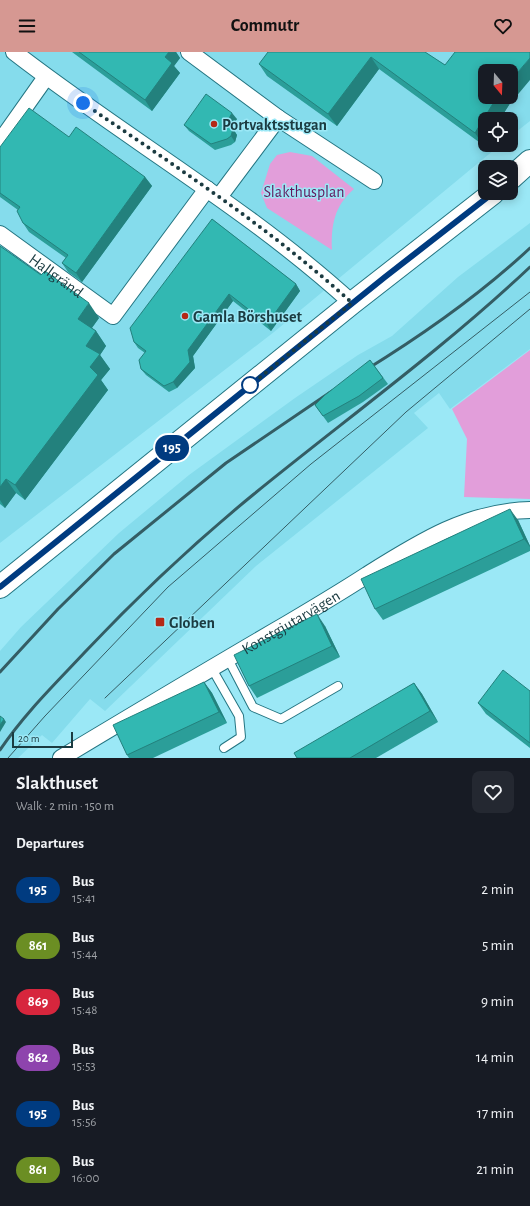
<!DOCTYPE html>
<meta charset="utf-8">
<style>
body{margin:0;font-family:"Alegreya Sans",sans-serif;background:#242831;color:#f1f3f6;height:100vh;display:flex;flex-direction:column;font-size:15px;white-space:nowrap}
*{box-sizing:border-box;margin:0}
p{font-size:13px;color:#9ea1a6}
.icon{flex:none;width:22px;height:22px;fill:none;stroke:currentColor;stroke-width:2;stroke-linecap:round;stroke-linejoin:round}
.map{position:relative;height:706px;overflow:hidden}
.details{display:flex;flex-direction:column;background:#171b24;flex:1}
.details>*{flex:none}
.badge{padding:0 8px;border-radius:13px;font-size:14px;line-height:26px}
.needle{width:26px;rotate:161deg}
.tools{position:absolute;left:478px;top:12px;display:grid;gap:8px}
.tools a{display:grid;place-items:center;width:40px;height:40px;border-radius:8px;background:#171b24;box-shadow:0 2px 10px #0003;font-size:20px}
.scale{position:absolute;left:12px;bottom:10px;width:61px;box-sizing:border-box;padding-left:4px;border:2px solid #1b3b41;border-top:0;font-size:11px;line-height:14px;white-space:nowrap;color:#1b3b41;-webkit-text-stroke:3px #9be8f6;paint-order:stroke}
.you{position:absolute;width:20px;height:20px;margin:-10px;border:3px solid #fff;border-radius:50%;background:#1a73e8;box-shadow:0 0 0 6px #1a73e833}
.map>.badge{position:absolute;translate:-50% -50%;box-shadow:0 0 0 2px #fff}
h2{padding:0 16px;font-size:15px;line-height:36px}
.round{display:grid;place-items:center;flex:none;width:42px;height:42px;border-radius:8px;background:#242831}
.headline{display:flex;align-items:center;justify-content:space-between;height:68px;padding:0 16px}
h1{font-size:19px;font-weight:700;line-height:30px}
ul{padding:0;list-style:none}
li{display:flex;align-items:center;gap:12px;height:56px;padding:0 16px}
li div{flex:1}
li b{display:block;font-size:15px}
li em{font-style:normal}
li .badge{min-width:44px;font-weight:700;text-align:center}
header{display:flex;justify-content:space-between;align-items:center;height:52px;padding:0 16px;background:#d69892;color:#111;font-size:18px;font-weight:700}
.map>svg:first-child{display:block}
.built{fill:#85dcec;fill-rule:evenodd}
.green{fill:#e29eda}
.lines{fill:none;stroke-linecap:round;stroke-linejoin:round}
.service-casing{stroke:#247582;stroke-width:10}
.minor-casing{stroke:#247582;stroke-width:18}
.secondary-casing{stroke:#247582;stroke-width:24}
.service{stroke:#fff;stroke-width:8}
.minor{stroke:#fff;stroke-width:16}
.secondary{stroke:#fff;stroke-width:22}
.tram{stroke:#345d64;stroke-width:1}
.rail{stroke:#345d64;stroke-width:3}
.wall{fill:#2b9e99}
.shaded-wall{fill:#23817d}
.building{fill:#32b8b2;stroke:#23817d}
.line-casing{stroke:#fff;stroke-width:9}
.line{stroke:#003b80;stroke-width:6}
.walk{stroke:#1b3b41;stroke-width:4;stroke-dasharray:0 7.2}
.poi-dot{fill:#b52817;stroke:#9be8f6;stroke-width:1.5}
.stop-dot{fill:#fff;stroke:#003b80;stroke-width:2}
.labels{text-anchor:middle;stroke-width:3;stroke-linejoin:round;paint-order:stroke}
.poi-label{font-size:16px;font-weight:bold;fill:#1b3b41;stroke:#9be8f6;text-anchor:start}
.park-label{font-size:16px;fill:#62185d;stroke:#9be8f6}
.street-label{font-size:16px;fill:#1b3b41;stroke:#9be8f6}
</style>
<header><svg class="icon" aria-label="menu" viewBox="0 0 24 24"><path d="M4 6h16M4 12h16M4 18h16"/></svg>Commutr<svg class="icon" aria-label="heart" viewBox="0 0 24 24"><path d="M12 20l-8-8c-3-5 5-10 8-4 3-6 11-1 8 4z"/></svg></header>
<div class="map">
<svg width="530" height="706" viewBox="0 0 530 706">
<rect width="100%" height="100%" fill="#9be8f6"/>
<g class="built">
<path d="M0,0H530V69L511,84V67H485V93H500L274,280L0,491ZM485,19H511V45H485Z"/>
<polygon points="530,171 530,297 450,357 439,341 414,361 428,376 256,514 105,659 90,647 52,691 42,683 18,706 0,706 0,599 21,575 119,481 189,423 295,346 358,303 392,284 458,225"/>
</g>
<g class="green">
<path d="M290,100L312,104L354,137C334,154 331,174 332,198L267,156L261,141L270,112L277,103Z"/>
<polygon points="530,298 530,447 464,445 467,387 452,357"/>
</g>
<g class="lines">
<g class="service-casing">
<g id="service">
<polyline points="227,605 253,655 281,667 338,634"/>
<polyline points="211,615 239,664 241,685 224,696"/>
</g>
</g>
<g class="minor-casing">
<g id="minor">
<path d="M14,0C125,86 248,156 352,251"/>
<polyline points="189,0 278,66"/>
<polyline points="0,90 46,25"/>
<polyline points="219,145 278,66 374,129"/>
<path id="s1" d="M0,182L113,264L207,137"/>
<path id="s2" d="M61,706C136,661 211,616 287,572C314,556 341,540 367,523C418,491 468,459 530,458"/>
</g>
</g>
<g class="secondary-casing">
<g id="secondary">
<polyline points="511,126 530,109"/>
<polyline points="0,535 352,251 493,141"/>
</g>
</g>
<use href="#service" class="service"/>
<use href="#minor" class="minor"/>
<use href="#secondary" class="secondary"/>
<g class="tram">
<polyline points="105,646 406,360 530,257"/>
<polyline points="8,706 45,664 168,535 311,412 530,240"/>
</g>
<g class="rail">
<path d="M364,319C421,284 481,242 530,196"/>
<polyline points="0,620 58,557 114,502 226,411 332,339"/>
<path d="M0,698C24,662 56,631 85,600C138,544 194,491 254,442C346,367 443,297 530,215"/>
</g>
</g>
<g class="wall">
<polygon points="72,0 176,0 180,6 174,14 180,21 152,59"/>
<polygon points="425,0 445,13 509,53 500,67 485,67 483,93 379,17 337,74 267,24 259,12"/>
<polygon points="237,67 232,75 237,83 235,90 231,93 215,98 189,79 184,73"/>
<polygon points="69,85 145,125 152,134 82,230 68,220 62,211 66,206 29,180 23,171 18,158 0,145 0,95"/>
<polygon points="212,167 296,232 300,239 271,279 233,249 193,304 195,316 177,336 169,340 146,323 141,317 145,301 138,296 134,290"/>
<polygon points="0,194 99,266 92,276 96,279 106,294 100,303 110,317 101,328 108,338 25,448 16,441 5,456 0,452"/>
<polygon points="370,308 388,332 363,350 328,371 315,353"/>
<polygon points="518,468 530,494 530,499 383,568 375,557"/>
<polygon points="325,574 340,605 257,646 249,634"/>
<polygon points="204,630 212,641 227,671 153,706 129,706 127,703"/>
<polygon points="414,631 422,642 438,670 376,706 297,706"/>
<polygon points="530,639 530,696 486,662 478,651"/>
</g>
<g class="shaded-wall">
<polygon points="169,0 176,0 180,6 174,14 180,21 152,59 145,48 165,5"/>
<polygon points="371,5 379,17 337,74 328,62"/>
<polygon points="530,6 530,28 509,53 500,67 485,67 485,90 483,93 475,81 497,45 511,45 511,28"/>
<polygon points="232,61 237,67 231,76 227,70"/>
<polygon points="233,77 237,83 235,90 231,84"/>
<polygon points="145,125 152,134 82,230 76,221"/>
<polygon points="296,232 300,239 271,279 267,272"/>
<polygon points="229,242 233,249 193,304 195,316 177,336 173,330 188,298"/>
<polygon points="89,251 99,266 88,281 78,267"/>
<polygon points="96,279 106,294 100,303 110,317 101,328 108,338 25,448 15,433 90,315 86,294"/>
<polygon points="6,427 16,441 5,456 0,448 0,435"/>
<polygon points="510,457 518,468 530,494 530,495 524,487"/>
<polygon points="317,562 325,574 340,605 332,594"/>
<polygon points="204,630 212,641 227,671 219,660"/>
<polygon points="414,631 422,642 438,670 430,659"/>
<polygon points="4,667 6,670 0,680 0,673"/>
</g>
<g class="building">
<polygon points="79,0 169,0 165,5 172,11 145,48"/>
<polygon points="268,0 425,0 445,13 455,0 530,0 530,6 511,28 511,19 485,19 485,45 497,45 475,81 371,5 328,62 259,12"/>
<polygon points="206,42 232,61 227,70 233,77 231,84 227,87 211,92 184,73"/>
<polygon points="29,56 69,85 76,75 145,125 76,221 62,211 68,203 23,171 17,159 20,155 0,141 0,95"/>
<polygon points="212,167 296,232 267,272 229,242 188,298 190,310 173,330 164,334 141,317 139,308 146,299 134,290 130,276"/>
<polygon points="0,194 41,223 45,219 89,251 78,267 96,279 86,294 100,302 90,315 98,323 15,433 6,427 0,435"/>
<polygon points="370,308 383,326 359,344 323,364 315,353 325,343"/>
<polygon points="510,457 524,487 375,557 361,527"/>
<polygon points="317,562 332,594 249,634 234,603"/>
<polygon points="503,618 530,639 530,691 478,651"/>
<polygon points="204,630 219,660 127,703 113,673"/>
<polygon points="414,631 430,659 350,706 297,706 294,701"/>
<polygon points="0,664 4,667 0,673"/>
</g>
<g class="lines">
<g class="line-casing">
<polyline id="line" points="0,535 385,225 493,141"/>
</g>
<use href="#line" class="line"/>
<path class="walk" d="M83,51C175,114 270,176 352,251L247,336L250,333"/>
</g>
<g class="poi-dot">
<circle cx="214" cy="72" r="4"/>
<circle cx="185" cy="264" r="4"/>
<rect x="155" y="565" width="10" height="10" rx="2"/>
</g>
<circle class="stop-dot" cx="250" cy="333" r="8"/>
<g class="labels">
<g class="poi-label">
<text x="222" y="78">Portvaktsstugan</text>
<text x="193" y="270">Gamla Börshuset</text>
<text x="169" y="576">Globen</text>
</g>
<g class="park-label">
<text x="304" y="145">Slakthusplan</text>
</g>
<g class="street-label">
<text dy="6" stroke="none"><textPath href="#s1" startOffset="70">Hallgränd</textPath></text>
<text dy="6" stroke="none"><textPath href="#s2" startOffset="267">Konstgjutarvägen</textPath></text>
</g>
</g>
</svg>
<div class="tools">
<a><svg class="needle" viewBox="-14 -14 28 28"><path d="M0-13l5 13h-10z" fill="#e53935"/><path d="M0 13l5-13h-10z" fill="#9ea1a6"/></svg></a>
<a><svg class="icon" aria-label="locate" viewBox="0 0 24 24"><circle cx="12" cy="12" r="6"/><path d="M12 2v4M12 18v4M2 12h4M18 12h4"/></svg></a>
<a><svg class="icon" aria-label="layers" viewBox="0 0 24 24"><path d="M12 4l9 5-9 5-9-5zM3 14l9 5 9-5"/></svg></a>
</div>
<div class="scale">20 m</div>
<div class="you" style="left:83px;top:51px"></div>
<b class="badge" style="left:172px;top:396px;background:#003b80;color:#fff">195</b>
</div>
<section class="details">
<div class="headline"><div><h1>Slakthuset</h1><p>Walk · 2 min · 150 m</p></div><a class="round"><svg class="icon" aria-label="heart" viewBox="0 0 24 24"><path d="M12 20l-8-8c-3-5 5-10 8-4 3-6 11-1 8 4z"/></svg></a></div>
<h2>Departures</h2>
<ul>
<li><span class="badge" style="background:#003b80;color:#fff">195</span><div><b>Bus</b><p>15:41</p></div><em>2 min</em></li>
<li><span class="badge" style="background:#6b8e23;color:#fff">861</span><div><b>Bus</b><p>15:44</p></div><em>5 min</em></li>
<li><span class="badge" style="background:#d7263d;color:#fff">869</span><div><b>Bus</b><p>15:48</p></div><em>9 min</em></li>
<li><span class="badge" style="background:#8e44ad;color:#fff">862</span><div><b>Bus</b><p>15:53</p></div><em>14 min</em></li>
<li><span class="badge" style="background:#003b80;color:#fff">195</span><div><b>Bus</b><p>15:56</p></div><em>17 min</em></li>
<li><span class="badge" style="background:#6b8e23;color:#fff">861</span><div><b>Bus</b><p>16:00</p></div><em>21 min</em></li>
</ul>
</section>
